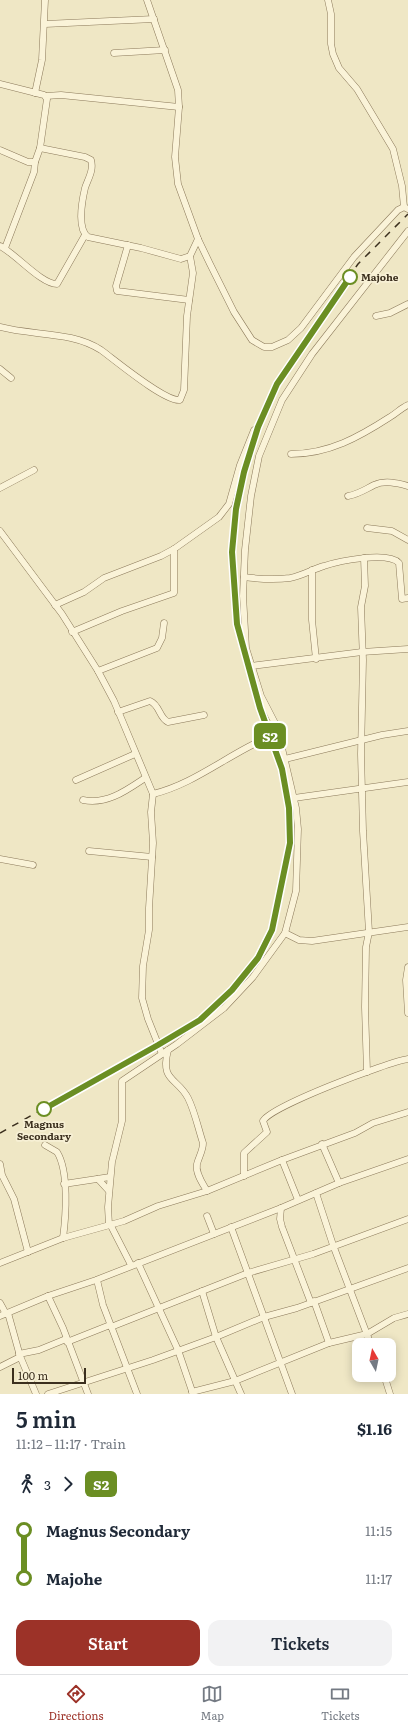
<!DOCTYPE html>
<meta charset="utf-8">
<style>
body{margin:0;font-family:Literata,serif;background:#f2f2f3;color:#1f2937;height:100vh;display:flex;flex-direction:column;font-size:15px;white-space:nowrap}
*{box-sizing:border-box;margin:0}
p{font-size:13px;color:#747a83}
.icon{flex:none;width:22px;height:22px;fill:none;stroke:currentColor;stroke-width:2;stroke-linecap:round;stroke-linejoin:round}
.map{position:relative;height:1394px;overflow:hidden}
.sheet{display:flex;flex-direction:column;background:#fff;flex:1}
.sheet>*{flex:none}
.badge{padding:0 8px;border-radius:6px;font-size:14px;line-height:26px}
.needle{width:26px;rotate:351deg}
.buttons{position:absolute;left:352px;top:1338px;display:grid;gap:8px}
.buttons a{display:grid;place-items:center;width:44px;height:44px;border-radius:8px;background:#fff;box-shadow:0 2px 10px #0003;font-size:20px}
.scale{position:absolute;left:12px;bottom:10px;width:74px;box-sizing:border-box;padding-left:4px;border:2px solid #3b2f1e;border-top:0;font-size:11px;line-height:14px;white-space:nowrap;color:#3b2f1e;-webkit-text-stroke:3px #f7f0d5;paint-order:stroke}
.map>.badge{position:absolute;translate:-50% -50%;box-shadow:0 0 0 2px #fff}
.legs{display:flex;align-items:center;gap:6px;height:44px;padding:0 16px;font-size:13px}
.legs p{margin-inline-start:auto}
.headline{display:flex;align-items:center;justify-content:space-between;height:68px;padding:0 16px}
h1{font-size:22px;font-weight:600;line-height:30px}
.primary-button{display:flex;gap:8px;margin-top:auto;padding:8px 16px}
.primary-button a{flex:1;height:46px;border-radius:12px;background:#9c3228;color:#fff;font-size:16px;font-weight:600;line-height:46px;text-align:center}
.primary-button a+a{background:#f2f2f3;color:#1f2937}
ul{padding:0 16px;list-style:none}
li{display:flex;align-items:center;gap:14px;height:48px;font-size:15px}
li i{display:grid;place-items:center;width:6px;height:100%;margin:0 5px;background:currentColor}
li i::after{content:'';width:10px;height:10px;margin:-5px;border:3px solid;border-radius:50%;background:#fff}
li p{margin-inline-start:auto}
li:first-child i{background:linear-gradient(#0000 50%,currentColor 0)}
li:last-child i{background:linear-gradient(currentColor 50%,#0000 0)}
.dock{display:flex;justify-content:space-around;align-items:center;height:56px;border-top:1px solid #e0e1e3;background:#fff;font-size:11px;color:#747a83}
.dock a{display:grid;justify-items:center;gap:2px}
.dock .current{color:#9c3228}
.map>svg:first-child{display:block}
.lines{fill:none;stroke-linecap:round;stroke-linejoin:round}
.street-casing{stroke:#8b795a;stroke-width:7}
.street{stroke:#faf3d8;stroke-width:6}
.rail{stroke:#3b2f1e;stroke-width:1.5;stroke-dasharray:7 7;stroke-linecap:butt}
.line-1-casing{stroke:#fff;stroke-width:9}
.line-1{stroke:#6b8e23;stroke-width:6}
.stop-1-dot{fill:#fff;stroke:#6b8e23;stroke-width:2}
.labels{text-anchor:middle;stroke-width:3.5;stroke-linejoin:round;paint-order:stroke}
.stop-label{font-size:10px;font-weight:bold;fill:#3b2f1e;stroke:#f7f0d5;text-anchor:start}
</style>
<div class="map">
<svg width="408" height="1394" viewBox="0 0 408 1394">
<rect width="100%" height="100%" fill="#efe7c5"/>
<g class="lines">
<g class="street-casing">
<g id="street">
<polyline points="147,0 178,90 179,107 175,157 178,184 198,239 210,264 234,312 252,340 264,347 272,347 288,340 301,328 354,257 398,210 404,207 408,209"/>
<polyline points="328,0 331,14 331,44 333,54 339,68 357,89 393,149 402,186 404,207"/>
<polyline points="45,24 154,19"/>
<polyline points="114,53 165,50"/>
<polyline points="0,84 44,95 47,99 40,148 35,162 28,162 0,150"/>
<polyline points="35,93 42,60 45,0"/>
<polyline points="46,96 61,95 179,107"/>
<path d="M40,148L85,157L91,160C94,170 88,179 85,188C82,201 77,229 88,237L141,248L181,259L190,256L198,239"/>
<polyline points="128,245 116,286 117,291 189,300"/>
<path d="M0,246C16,254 41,284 57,284L85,235"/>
<polyline points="5,248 34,172 35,162"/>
<polyline points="376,316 390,313 408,304"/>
<path d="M0,327C33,336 72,331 101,350C116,361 165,402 180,400L184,390L187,316L193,273L190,256"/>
<polyline points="0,369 11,378"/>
<path d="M291,454C329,454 359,437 390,417C397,413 401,408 408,405"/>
<polyline points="0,488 34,470"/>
<path d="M348,496C359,494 364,490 374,485C385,480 397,483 408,486"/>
<polyline points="367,528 392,531 408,540"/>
<polyline points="0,531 62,614 98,671 114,701 153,794 151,812 153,843 149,908 149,930 143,966 142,998 148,1019 162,1054"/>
<polyline points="364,558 365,586 361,607 363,660 361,754 363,831 369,932 366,947 365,1007 367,1072"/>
<polyline points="312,570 312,620 316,659"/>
<path d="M244,577C259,579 275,580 290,578C302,576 313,569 324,566C339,561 388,551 399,563L402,599L408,598"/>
<polyline points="55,605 84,592 104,578 161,556 174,549 219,517 229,504 240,465 254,430"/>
<polyline points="72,632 122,611 174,593 174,549"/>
<polyline points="251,666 362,652 408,649"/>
<polyline points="98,671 157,648 162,638 164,623"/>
<path d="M118,712L150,701C160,705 159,718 168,722L204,715"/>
<polyline points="285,759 382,735 408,731"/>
<polyline points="76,780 135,754"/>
<path d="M153,794C190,785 220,761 254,744"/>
<polyline points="294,798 408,782"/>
<path d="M83,800C107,805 127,790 145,778"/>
<polyline points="89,851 152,857"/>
<polyline points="0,859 33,865"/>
<polyline points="285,933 299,940 312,941 408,927"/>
<polyline points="408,967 406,980 408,1013"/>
<path d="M168,1050C160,1082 177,1077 188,1098C195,1112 198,1128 203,1143C203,1151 199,1156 197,1164C195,1173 203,1184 207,1191"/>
<polyline points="322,1144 339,1183"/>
<path d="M45,1145L57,1152C69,1171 66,1216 63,1238"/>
<polyline points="282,1160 298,1200"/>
<polyline points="0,1164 2,1175 14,1199 28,1252"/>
<path d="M244,1176V1153L267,1132L263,1121C271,1106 388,1062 408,1059"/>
<polyline points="98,1179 109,1191"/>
<polyline points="64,1184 110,1177"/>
<polyline points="316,1193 333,1245 371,1345"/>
<polyline points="281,1208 280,1219 282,1227 311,1303"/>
<polyline points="207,1216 214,1234"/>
<polyline points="110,1224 131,1265"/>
<polyline points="109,1225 108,1207 112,1162 122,1121 122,1081 177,1044 224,1008 253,977 285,933 296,891 298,829 296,808 277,727 261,696 246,648 243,596 245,550 251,496 259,456 282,400 312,354 408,231"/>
<polyline points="231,1227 292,1394"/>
<polyline points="0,1263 63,1238 124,1221 158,1206 207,1191 282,1160 355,1133 373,1123 408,1112"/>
<polyline points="138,1263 178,1350 193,1394"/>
<polyline points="97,1280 103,1305 137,1394"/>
<polyline points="202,1291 216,1337 241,1394"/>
<polyline points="48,1296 63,1328 88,1394"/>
<polyline points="314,1301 329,1343"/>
<polyline points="0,1303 6,1314"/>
<polyline points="8,1313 20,1356 36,1394"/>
<polyline points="0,1316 48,1296 96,1280 281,1208 339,1183 408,1159"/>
<polyline points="111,1327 248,1273 313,1254 408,1219"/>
<polyline points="67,1342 110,1325"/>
<polyline points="19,1354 39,1350 66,1339"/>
<polyline points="0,1367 20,1357"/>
<polyline points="384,1375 390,1394"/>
<polyline points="192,1392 235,1381 329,1343 367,1334 394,1318 408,1314"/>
<polyline points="48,1394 153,1360 216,1337 264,1317 297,1308 408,1268"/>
</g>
</g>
<use href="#street" class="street"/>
<polyline class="rail" points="0,1133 158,1045 200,1020 232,989 258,958 273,930 290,843 289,808 282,769 260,708 237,624 232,552 236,509 244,472 258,427 277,384 358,264 408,214"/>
</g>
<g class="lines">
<g class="line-1-casing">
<polyline id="line-1" points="44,1109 158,1045 200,1020 232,990 258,958 272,930 290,843 289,808 282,769 260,708 237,624 232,552 236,509 244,472 258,427 277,384 350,277"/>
</g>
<use href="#line-1" class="line-1"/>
</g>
<g class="stop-1-dot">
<circle cx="350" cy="277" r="7"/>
<circle cx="44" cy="1109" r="7"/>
</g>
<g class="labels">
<g class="stop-label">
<text x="361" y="281">Majohe</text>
<text x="44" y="1128" text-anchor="middle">Magnus<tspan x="44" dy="12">Secondary</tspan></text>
</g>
</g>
</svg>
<div class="buttons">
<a><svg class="needle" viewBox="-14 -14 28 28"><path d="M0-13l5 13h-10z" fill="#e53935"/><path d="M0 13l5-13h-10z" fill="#747a83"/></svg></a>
</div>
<div class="scale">100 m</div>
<b class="badge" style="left:270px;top:736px;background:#6b8e23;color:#fff">S2</b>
</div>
<section class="sheet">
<div class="headline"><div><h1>5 min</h1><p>11:12 – 11:17 · Train</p></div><b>$1.16</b></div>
<div class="legs"><svg class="icon" aria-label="walk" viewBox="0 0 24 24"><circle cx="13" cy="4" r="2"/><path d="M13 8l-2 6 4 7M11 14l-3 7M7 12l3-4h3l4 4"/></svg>3<svg class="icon" aria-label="forward" viewBox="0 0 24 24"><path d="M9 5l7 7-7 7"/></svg><b class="badge" style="background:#6b8e23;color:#fff">S2</b></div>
<ul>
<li><i style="color:#6b8e23"></i><b>Magnus Secondary</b><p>11:15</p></li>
<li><i style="color:#6b8e23"></i><b>Majohe</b><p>11:17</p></li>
</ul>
<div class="primary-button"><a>Start</a><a>Tickets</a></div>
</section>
<nav class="dock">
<a class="current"><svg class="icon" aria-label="directions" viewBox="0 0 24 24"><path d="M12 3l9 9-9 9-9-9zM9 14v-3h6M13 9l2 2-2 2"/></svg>Directions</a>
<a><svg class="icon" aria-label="map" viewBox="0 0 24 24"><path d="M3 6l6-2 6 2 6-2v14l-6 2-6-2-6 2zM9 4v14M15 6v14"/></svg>Map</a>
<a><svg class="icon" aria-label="tickets" viewBox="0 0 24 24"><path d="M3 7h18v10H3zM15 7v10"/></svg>Tickets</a>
</nav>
